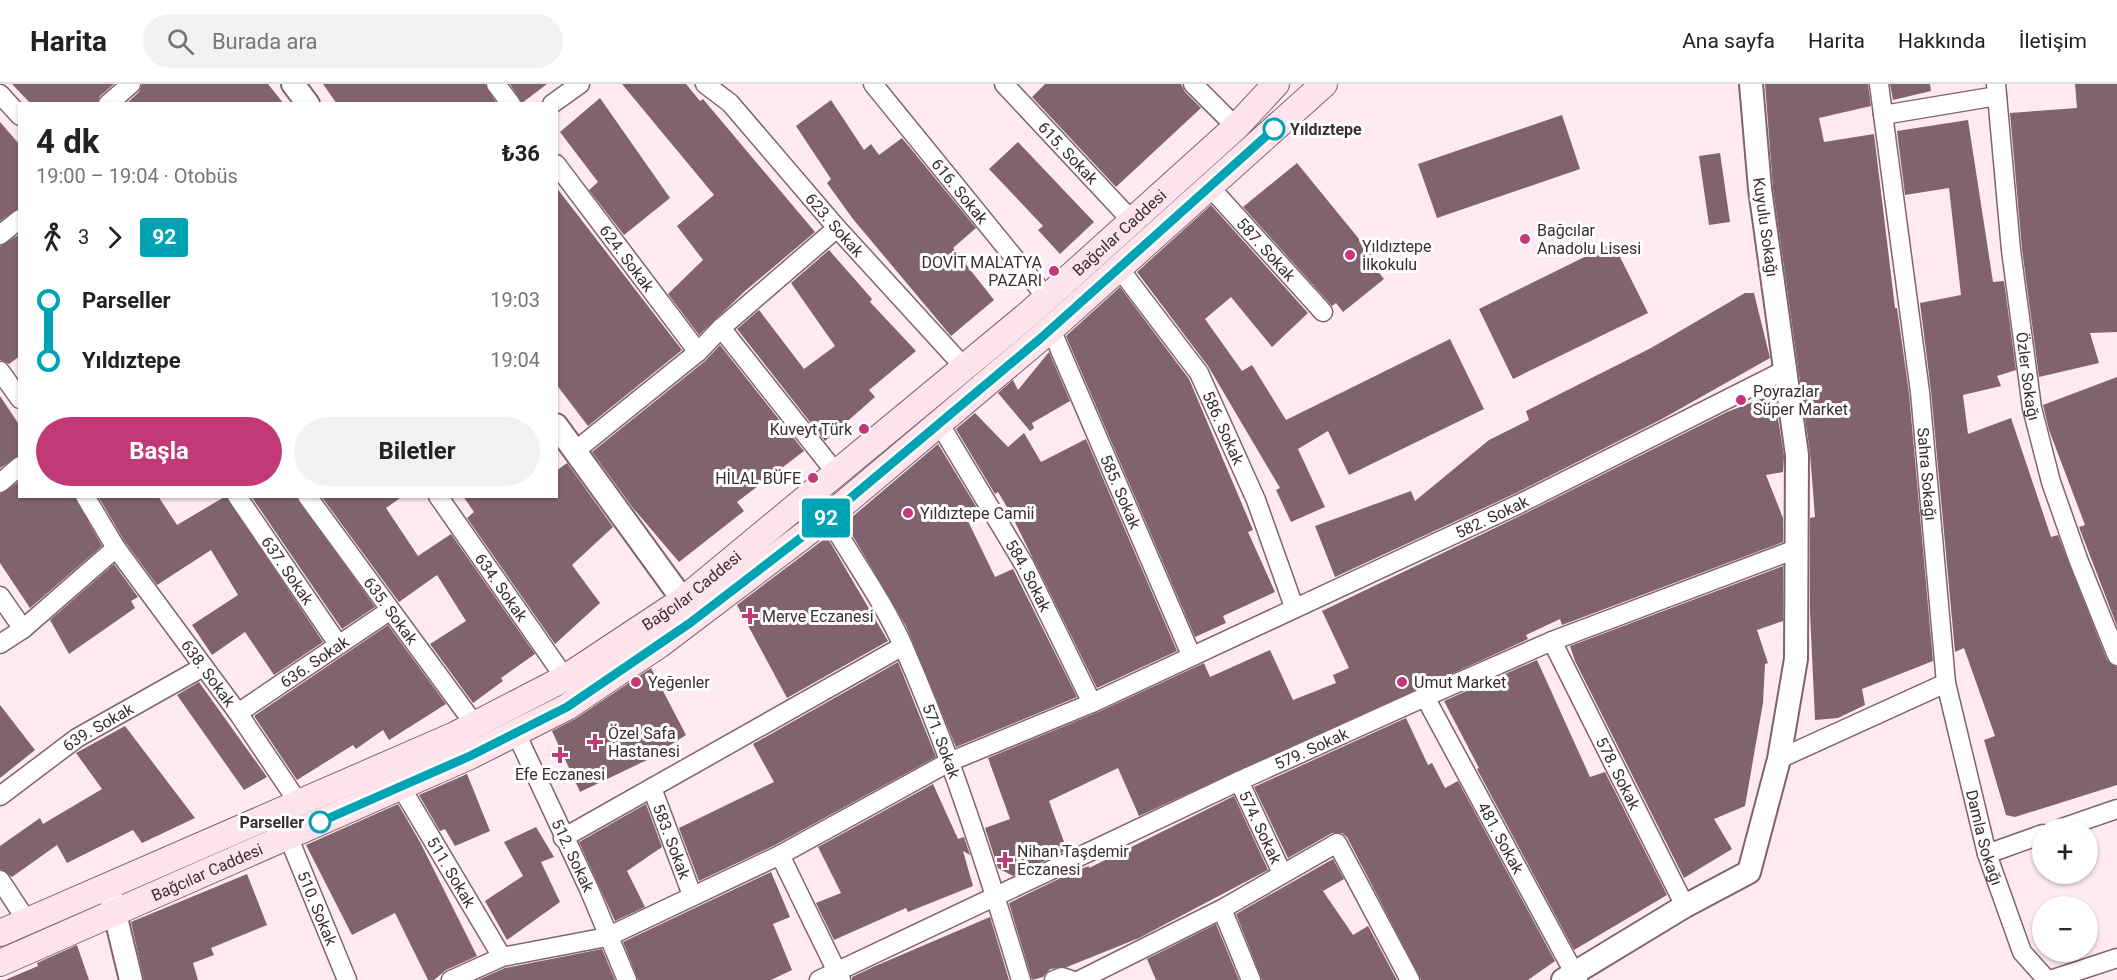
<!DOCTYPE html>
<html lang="tr">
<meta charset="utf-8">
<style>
body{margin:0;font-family:Roboto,sans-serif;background:#f2f2f2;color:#222;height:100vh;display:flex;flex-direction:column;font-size:22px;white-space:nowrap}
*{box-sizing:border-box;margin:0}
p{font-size:20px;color:#767676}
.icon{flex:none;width:33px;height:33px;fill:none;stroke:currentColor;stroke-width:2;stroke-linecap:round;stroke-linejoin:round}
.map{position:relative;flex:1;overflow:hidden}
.side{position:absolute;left:18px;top:18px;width:540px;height:396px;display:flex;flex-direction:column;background:#fff;border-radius:0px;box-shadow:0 2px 4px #0004}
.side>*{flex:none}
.badge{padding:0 12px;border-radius:4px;font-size:21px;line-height:39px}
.tools{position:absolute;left:2032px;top:734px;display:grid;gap:12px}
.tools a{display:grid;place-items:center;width:66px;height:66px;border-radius:50%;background:#fff;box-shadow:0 2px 4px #0004;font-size:30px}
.map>.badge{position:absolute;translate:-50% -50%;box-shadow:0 0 0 3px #fff}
.legs{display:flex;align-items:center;gap:9px;height:66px;padding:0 18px;font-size:20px}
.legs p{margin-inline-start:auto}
.summary{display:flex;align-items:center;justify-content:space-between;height:102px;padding:0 18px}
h1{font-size:33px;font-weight:700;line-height:45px}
.button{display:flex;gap:12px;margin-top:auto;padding:12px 18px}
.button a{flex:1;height:69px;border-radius:36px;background:#c13977;color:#fff;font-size:24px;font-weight:700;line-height:69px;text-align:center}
.button a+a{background:#f2f2f2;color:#222}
ul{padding:0 18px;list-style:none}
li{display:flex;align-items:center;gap:21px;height:60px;font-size:22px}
li i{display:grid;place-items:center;width:9px;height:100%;margin:0 8px;background:currentColor}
li i::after{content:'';width:15px;height:15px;margin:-8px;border:4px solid;border-radius:50%;background:#fff}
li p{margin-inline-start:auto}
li:first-child i{background:linear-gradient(#0000 50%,currentColor 0)}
li:last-child i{background:linear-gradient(currentColor 50%,#0000 0)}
header{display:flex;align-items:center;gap:36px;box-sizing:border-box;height:84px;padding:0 30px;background:#fff;border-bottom:2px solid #e0e0e0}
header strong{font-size:28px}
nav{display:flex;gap:33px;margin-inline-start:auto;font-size:21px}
.search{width:420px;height:54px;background:#f2f2f2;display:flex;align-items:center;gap:15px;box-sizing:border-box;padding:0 21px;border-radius:33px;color:#767676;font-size:22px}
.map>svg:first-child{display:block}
.building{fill:#80636d}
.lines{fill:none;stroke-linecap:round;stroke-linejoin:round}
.minor-casing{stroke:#80636c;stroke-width:21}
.tertiary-casing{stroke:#80636c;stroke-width:26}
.secondary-casing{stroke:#80636c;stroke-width:28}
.minor{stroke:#fff;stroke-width:18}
.tertiary{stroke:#fff;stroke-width:22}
.secondary{stroke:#fce3ec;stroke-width:26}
.line-1-casing{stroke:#fff;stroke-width:14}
.line-1{stroke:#00a3b4;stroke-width:9}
.stop-1-dot{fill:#fff;stroke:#00a3b4;stroke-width:3}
.poi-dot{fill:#c13977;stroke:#fff;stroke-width:2}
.labels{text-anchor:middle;stroke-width:6;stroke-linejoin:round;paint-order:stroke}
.stop-label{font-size:16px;font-weight:bold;fill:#3a2d31;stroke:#fff;text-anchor:start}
.street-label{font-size:16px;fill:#3a2d31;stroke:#fff}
.poi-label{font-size:16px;fill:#3a2d31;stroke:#fff;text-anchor:start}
</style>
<header>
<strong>Harita</strong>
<div class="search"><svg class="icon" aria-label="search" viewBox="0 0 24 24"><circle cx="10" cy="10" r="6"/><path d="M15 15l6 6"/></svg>Burada ara</div>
<nav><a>Ana sayfa</a><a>Harita</a><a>Hakkında</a><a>İletişim</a></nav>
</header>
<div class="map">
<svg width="2117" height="896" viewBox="0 0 2117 896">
<rect width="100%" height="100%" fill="#ffeaf1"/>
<g class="building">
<polygon points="12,0 114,0 100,12 97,20 31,20"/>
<polygon points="142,0 268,0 284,20 126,20 139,8"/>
<polygon points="323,0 485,0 497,20 337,20"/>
<polygon points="510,0 547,0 522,19"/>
<polygon points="622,0 686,0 700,17 703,15 815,148 745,207 699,251 668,210 703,176 677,142 714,111"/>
<polygon points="1045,0 1181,0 1185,8 1201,24 1116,103 1032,13"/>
<polygon points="1765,0 1868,0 1871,22 1819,34 1824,58 1874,50 1895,224 1897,224 1909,309 1933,577 1862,605 1865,621 1838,634 1815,636 1810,528 1810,434 1815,433 1810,369 1773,104"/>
<polygon points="1890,0 1930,0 1931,7 1893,16"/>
<polygon points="2075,0 2117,0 2117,248 2090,249 2099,279 2039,293 2022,165 2010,29 2077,24"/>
<polygon points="600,14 670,114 624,151 589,106 598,98 560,48"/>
<polygon points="831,16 864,66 871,60 879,71 902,54 976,144 953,164 994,216 951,252 853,135 827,99 831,95 796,42"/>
<polygon points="1562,31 1580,85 1437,134 1418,80"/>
<polygon points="1968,36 1993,198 2004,197 2016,286 1997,292 2001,302 1963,311 1968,350 2011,334 2051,453 2058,451 2107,576 2117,583 2117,701 2015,733 2006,731 1984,656 1995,652 1964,564 1955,568 1931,307 1920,219 1961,211 1949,104 1905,111 1897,47"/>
<polygon points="0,38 20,61 20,124 0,137"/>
<polygon points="1018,58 1094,138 1060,170 1038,146 1043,142 989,85"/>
<polygon points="1720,69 1730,138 1709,141 1699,72"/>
<polygon points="1297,79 1377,177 1373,181 1384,195 1343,228 1336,219 1332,222 1243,123"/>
<polygon points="556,103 682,266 588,342 556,300"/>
<polygon points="1211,121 1308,229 1272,263 1231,213 1205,235 1242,287 1252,281 1286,336 1450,255 1484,325 1349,391 1328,347 1298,365 1325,423 1291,438 1276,406 1280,404 1208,282 1137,188"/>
<polygon points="20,150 20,272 9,280 0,276 0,162"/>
<polygon points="1613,159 1648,229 1513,295 1479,225"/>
<polygon points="829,166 872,215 870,218 916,267 869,306 875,313 825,357 737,245 759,226 804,285 835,262 791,199"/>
<polygon points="1120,203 1189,295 1253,446 1248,448 1275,508 1223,532 1226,539 1195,553 1066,252"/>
<polygon points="1745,209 1754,209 1770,274 1662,335 1514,410 1335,493 1315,442 1411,407 1415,417 1489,356 1529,336 1526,327 1651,264"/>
<polygon points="720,261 804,367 737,418 744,427 679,478 633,424 592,368 705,277"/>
<polygon points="1049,268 1070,317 1032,339 1034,344 1030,347 998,309 1013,296 1018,306"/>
<polygon points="2117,293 2117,542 2079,443 2085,441 2049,346 2043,321"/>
<polygon points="1774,310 1784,372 1783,388 1766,391 1783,434 1783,458 1562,541 1560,535 1526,551 1528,555 1139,732 1118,684 1049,717 1067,766 1013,792 998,784 985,744 1010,735 988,674 1096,629 1204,579 1210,593 1270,566 1293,616 1336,599 1333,591 1349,584 1322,527 1524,430 1727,328"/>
<polygon points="0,312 20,342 20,371 0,384"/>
<polygon points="975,329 1008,363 1024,349 1041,378 1086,355 1177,567 1097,604 1010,428 998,408 995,410 956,345"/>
<polygon points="938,360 977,424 966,433 995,493 1013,485 1077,613 956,663 906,542 845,439"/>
<polygon points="567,379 613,443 572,481 600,519 555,560 467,434 474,428 463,412 556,412 556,387"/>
<polygon points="20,397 20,412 74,412 102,462 30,524 0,479 0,410"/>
<polygon points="98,412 158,412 177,441 226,412 323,558 274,591 245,548 212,571 192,541 238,511 211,466 157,501 125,458"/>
<polygon points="251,412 296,412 375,523 342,545"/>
<polygon points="321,412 403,412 386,424 418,472 451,450 535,570 501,594 503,597 473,619 430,560 466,537 437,491 399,518"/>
<polygon points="827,453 888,557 787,614 737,521"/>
<polygon points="114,480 138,513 131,517 135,524 69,570 50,536"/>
<polygon points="1783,482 1783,537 1757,546 1768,579 1765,580 1763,619 1745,722 1714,735 1732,765 1684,794 1575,577 1570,562"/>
<polygon points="388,541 446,620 389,656 383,646 356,665 353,661 297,696 254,632"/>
<polygon points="1537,576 1590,693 1605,688 1667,811 1574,866 1477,685 1479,684 1444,617"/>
<polygon points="898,578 936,673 775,761 699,797 679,744 774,698 753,660"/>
<polygon points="651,584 686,651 647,676 580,708 552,647 575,635"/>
<polygon points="199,598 267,693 244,706 177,611"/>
<polygon points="0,621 35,666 0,694"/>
<polygon points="1406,634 1428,681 1432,679 1445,704 1458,697 1555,877 1528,896 1421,896 1347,753 1342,749 1332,749 1288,774 1254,703"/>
<polygon points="125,642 195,734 142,759 133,746 67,779 57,761 12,793 0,785 0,762 40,734 43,740 102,705 76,669"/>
<polygon points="467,690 490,747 455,762 445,745 440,747 419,711"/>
<polygon points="933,700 958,755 964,753 970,771 963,767 973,802 908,828 906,824 834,856 816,819 841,809 818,763"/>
<polygon points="1234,712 1268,786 1139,854 1067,883 1050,885 1043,893 1032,896 1009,819 1075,787 1089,782 1089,784"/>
<polygon points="398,720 420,758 477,872 446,886 434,896 428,896 395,829 352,851 306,761"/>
<polygon points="646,720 662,763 627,787 645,823 615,837 579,758"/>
<polygon points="536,743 554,773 541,778 560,818 507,856 485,817 523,792 504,758"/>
<polygon points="1333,775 1344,795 1323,807 1353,851 1368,842 1397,896 1262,896 1236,830"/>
<polygon points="771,788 790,833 773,840 792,886 771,896 638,896 623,858"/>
<polygon points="247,790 267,841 211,864 214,871 193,879 198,896 144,896 131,838"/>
<polygon points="990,833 1009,896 852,896 852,893 873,883"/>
<polygon points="1216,840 1239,896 1156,896 1147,875"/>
<polygon points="77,861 89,896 5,896 38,882 37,879"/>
<polygon points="602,865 615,896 478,896 505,884"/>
</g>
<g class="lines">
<g class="minor-casing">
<g id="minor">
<polyline points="496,0 511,20"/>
<path id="s1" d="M705,0L730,19L837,144L964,283"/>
<path id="s2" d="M873,0L1047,214"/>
<path id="s3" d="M1004,0L1132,137"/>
<polyline points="1193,0 1236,43"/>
<path id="s4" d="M1879,0L1920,308L1946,599L1987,770L2022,868L2047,896"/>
<path id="s5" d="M1996,0L2011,166L2032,324L2051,398L2078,475L2117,572"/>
<polyline points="0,10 20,32"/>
<polyline points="108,20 131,0"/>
<polyline points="552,20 580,0"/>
<polyline points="1883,31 1997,12"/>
<path id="s6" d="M556,80L698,268"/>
<path id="s7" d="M1210,103L1323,228"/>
<polyline points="0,151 20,135"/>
<path id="s8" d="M1119,184L1199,289L1256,416L1294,523"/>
<polyline points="721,244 836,389"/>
<path id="s9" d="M1051,245L1191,571"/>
<polyline points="0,287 20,315"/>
<path id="s10" d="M939,339L1025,482L1092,619"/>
<polyline points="575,367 698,268 721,244 837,144"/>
<polyline points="0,399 20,382"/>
<path id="s11" d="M85,412L116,464L238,629L298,718"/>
<path id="s12" d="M237,412L338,560"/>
<path id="s13" d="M307,412L475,641"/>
<path id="s14" d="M438,412L565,594"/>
<path id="s15" d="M828,433C853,476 884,518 904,564C951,671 987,784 1021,896"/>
<polyline points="0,512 23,545 0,560"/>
<polyline points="23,545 116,464"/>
<path id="s16" d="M1552,557L1685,822"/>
<path id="s17" d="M1425,613L1578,896"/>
<path id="s18" d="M238,629L389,527"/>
<path id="s19" d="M516,649L589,805L627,896"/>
<polyline points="1779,675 1946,599"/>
<path id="s20" d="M1239,697L1282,789"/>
<path id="s21" d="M401,703L502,873"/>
<path id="s22" d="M652,704L692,811"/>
<path id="s23" d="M0,712L77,654L203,583"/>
<polyline points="2062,744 2117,725"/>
<path id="s24" d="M288,752L347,896"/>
<polyline points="563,754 903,562"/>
<polyline points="1987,770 2043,750"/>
<polyline points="780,771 841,896"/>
<polyline points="0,796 27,837"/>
<polyline points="1222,825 1251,896"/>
<path id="s25" d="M451,896L502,873L607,853L780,771L949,678L1092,619L1519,420L1787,285"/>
<path id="s26" d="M819,896L1239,697L1425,613L1552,557L1796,465"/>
<polyline points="1054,896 1062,893 1071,896"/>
<polyline points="1080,896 1222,825 1337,759 1410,896"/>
<polyline points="2050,896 2117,874"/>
</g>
</g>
<g class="tertiary-casing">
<g id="tertiary">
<polyline points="293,0 308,20"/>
<polyline points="556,341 683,516"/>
<polyline points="111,813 131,896"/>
<polyline points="1563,896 1685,822 1749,788 1779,675 1796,575 1797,371 1760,105 1751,0"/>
</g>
</g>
<g class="secondary-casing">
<g id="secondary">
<path id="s27" d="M0,849L455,651L565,594L683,516L1031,228L1236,43L1276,0"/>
<path id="s28" d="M0,879L470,672L567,623L659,561L828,433L1051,245L1324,0"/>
</g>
</g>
<use href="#minor" class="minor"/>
<use href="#tertiary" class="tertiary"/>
<use href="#secondary" class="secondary"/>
</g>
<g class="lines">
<g class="line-1-casing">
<polyline id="line-1" points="320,738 470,672 567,623 690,539 828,433 1041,254 1274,45"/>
</g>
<use href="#line-1" class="line-1"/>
</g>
<g class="stop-1-dot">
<circle cx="1274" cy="45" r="10"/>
<circle cx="320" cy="738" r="10"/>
</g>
<g class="poi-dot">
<circle cx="1525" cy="155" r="6"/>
<circle cx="1350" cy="171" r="6"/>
<circle cx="1054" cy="187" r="6"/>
<circle cx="1741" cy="316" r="6"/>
<circle cx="864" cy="345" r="6"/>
<circle cx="813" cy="394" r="6"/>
<circle cx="908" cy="429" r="6"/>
<path d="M747 523h6v6h6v6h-6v6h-6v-6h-6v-6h6z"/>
<circle cx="636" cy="598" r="6"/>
<circle cx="1402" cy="598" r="6"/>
<path d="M592 649h6v6h6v6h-6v6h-6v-6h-6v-6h6z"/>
<path d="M557 662h6v6h6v6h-6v6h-6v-6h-6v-6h6z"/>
<path d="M1002 767h6v6h6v6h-6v6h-6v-6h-6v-6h6z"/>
</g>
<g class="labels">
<g class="stop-label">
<text x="1290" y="51">Yıldıztepe</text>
<text x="304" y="744" text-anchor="end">Parseller</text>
</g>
<g class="street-label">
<text dy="6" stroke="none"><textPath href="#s3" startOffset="94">615. Sokak</textPath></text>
<text dy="6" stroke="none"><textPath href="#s2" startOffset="138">616. Sokak</textPath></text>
<text dy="6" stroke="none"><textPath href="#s1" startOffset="192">623. Sokak</textPath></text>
<text transform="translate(1766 143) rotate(82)" y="6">Kuyulu Sokağı</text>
<text dy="6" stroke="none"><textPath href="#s27" startOffset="1332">Bağcılar Caddesi</textPath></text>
<text dy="6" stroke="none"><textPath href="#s7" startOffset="84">587. Sokak</textPath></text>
<text dy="6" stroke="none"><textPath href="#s6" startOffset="118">624. Sokak</textPath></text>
<text dy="6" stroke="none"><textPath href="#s5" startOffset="294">Özler Sokağı</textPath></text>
<text dy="6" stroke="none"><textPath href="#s8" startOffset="192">586. Sokak</textPath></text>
<text dy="6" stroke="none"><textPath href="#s4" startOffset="393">Sahra Sokağı</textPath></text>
<text dy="6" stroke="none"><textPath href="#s9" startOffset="177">585. Sokak</textPath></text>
<text dy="6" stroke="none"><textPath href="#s25" startOffset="1143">582. Sokak</textPath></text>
<text dy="6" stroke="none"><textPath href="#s12" startOffset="90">637. Sokak</textPath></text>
<text dy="6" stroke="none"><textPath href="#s10" startOffset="177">584. Sokak</textPath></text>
<text dy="6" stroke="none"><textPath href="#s14" startOffset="111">634. Sokak</textPath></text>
<text dy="6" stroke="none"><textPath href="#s27" startOffset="774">Bağcılar Caddesi</textPath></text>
<text dy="6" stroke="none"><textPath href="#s13" startOffset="142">635. Sokak</textPath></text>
<text dy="6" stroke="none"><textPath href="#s18" startOffset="92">636. Sokak</textPath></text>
<text dy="6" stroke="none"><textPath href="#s11" startOffset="216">638. Sokak</textPath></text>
<text dy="6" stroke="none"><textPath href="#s23" startOffset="120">639. Sokak</textPath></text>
<text dy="6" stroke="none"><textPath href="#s15" startOffset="252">571. Sokak</textPath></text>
<text dy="6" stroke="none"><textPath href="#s26" startOffset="544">579. Sokak</textPath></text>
<text dy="6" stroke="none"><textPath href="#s16" startOffset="148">578. Sokak</textPath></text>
<text dy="6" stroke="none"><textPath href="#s20" startOffset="51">574. Sokak</textPath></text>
<text dy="6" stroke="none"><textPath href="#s4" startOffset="762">Damla Sokağı</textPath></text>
<text dy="6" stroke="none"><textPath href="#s17" startOffset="160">481. Sokak</textPath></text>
<text dy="6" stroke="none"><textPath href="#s22" startOffset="57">583. Sokak</textPath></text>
<text dy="6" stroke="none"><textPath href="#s19" startOffset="135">512. Sokak</textPath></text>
<text dy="6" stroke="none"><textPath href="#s28" startOffset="226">Bağcılar Caddesi</textPath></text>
<text dy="6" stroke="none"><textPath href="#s21" startOffset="99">511. Sokak</textPath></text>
<text dy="6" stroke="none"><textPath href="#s24" startOffset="78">510. Sokak</textPath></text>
</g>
<g class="poi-label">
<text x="1537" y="152">Bağcılar<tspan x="1537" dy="18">Anadolu Lisesi</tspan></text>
<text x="1362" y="168">Yıldıztepe<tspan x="1362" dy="18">İlkokulu</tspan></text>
<text x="1042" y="184" text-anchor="end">DOVİT MALATYA<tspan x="1042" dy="18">PAZARI</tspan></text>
<text x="1753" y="313">Poyrazlar<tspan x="1753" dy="18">Süper Market</tspan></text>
<text x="852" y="351" text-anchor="end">Kuveyt Türk</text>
<text x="801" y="400" text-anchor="end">HİLAL BÜFE</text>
<text x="920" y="435">Yıldıztepe Camii</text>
<text x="762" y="538">Merve Eczanesi</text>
<text x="648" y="604">Yeğenler</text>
<text x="1414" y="604">Umut Market</text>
<text x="608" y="655">Özel Safa<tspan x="608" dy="18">Hastanesi</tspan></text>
<text x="560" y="696" text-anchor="middle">Efe Eczanesi</text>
<text x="1017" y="773">Nihan Taşdemir<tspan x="1017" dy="18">Eczanesi</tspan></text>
</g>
</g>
</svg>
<div class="tools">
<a>+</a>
<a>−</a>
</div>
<b class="badge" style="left:826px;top:434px;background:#00a3b4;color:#fff">92</b>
<section class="side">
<div class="summary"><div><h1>4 dk</h1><p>19:00 – 19:04 · Otobüs</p></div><b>₺36</b></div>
<div class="legs"><svg class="icon" aria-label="walk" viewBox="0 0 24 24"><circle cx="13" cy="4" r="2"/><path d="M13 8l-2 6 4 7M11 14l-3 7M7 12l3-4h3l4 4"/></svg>3<svg class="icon" aria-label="forward" viewBox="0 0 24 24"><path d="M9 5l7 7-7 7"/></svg><b class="badge" style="background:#00a3b4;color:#fff">92</b></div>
<ul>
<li><i style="color:#00a3b4"></i><b>Parseller</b><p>19:03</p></li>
<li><i style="color:#00a3b4"></i><b>Yıldıztepe</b><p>19:04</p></li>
</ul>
<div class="button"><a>Başla</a><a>Biletler</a></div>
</section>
</div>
